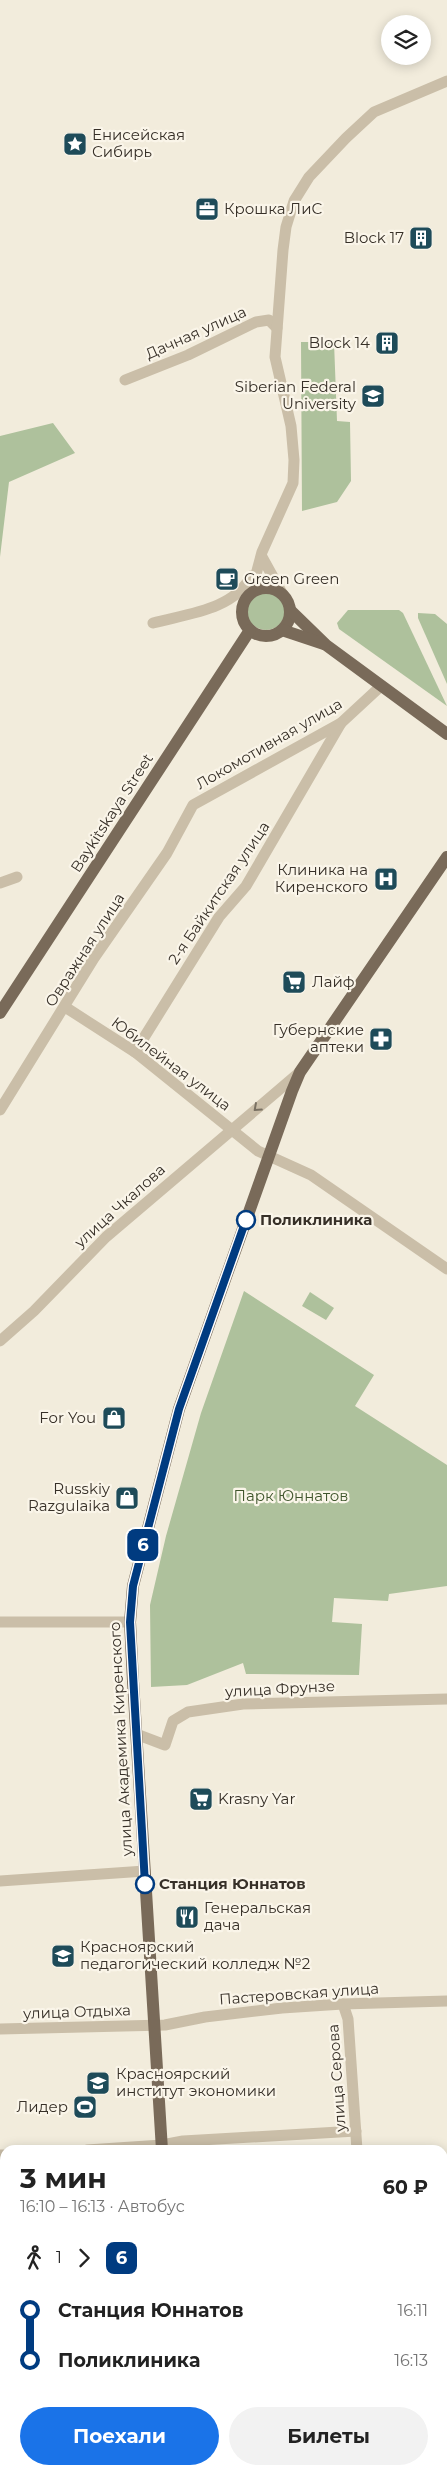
<!DOCTYPE html>
<html lang="ru">
<meta charset="utf-8">
<style>
body{margin:0;font-family:Montserrat,sans-serif;background:#f2f2f2;color:#222;height:100vh;display:flex;flex-direction:column;font-size:19px;white-space:nowrap}
*{box-sizing:border-box;margin:0}
p{font-size:16px;color:#767676}
.icon{flex:none;width:28px;height:28px;fill:none;stroke:currentColor;stroke-width:2;stroke-linecap:round;stroke-linejoin:round}
.map{position:relative;flex:1;overflow:hidden}
.side{position:absolute;left:0px;top:2145px;width:448px;height:330px;display:flex;flex-direction:column;background:#fff;border-radius:15px 15px 0 0;box-shadow:0 2px 12px #0003}
.side>*{flex:none}
.badge{padding:0 10px;border-radius:8px;font-size:18px;line-height:32px}
.tools{position:absolute;left:381px;top:15px;display:grid;gap:10px}
.tools a{display:grid;place-items:center;width:50px;height:50px;border-radius:50%;background:#fff;box-shadow:0 2px 12px #0003;font-size:25px}
.map>.badge{position:absolute;translate:-50% -50%;box-shadow:0 0 0 2px #fff}
.legs{display:flex;align-items:center;gap:8px;height:55px;padding:0 20px;font-size:16px}
.legs p{margin-inline-start:auto}
.summary{display:flex;align-items:center;justify-content:space-between;height:85px;padding:0 20px}
h1{font-size:28px;font-weight:700;line-height:38px}
.button{display:flex;gap:10px;margin-top:auto;padding:10px 20px}
.button a{flex:1;height:58px;border-radius:30px;background:#1a73e8;color:#fff;font-size:20px;font-weight:700;line-height:58px;text-align:center}
.button a+a{background:#f2f2f2;color:#222}
ul{padding:0 20px;list-style:none}
li{display:flex;align-items:center;gap:18px;height:50px;font-size:19px}
li i{display:grid;place-items:center;width:8px;height:100%;margin:0 6px;background:currentColor}
li i::after{content:'';width:12px;height:12px;margin:-6px;border:4px solid;border-radius:50%;background:#fff}
li p{margin-inline-start:auto}
li:first-child i{background:linear-gradient(#0000 50%,currentColor 0)}
li:last-child i{background:linear-gradient(currentColor 50%,#0000 0)}
.map>svg:first-child{display:block}
.green{fill:#aec19c}
.lines{fill:none;stroke-linecap:round;stroke-linejoin:round}
.minor{stroke:#cabea8;stroke-width:11}
.major{stroke:#796a59;stroke-width:12}
.oneway{stroke:#797062}
.line-1-casing{stroke:#fff;stroke-width:11}
.line-1{stroke:#003b80;stroke-width:8}
.stop-1-dot{fill:#fff;stroke:#003b80;stroke-width:2.5}
.labels{text-anchor:middle;stroke-width:4.5;stroke-linejoin:round;paint-order:stroke}
.poi-label{font-size:15px;fill:#373028;stroke:#faf5e9;text-anchor:start}
.street-label{font-size:15px;fill:#373028;stroke:#faf5e9}
.stop-label{font-size:15px;font-weight:bold;fill:#373028;stroke:#faf5e9;text-anchor:start}
.park-label{font-size:15px;fill:#3f552c;stroke:#faf5e9}
</style>
<div class="map">
<svg width="447" height="2475" viewBox="0 0 447 2475">
<rect width="100%" height="100%" fill="#f2ecdc"/>
<g class="green">
<polygon points="301,342 334,342 337,421 350,422 351,481 337,502 302,511"/>
<polygon points="53,423 75,453 9,482 0,557 0,436"/>
<circle cx="266" cy="611" r="19"/>
<polygon points="348,610 399,610 403,613 447,706 339,629 337,623"/>
<polygon points="418,613 435,614 447,624 447,684 418,618"/>
<polygon points="244,1291 374,1375 355,1406 447,1465 447,1586 389,1594 388,1601 334,1598 332,1622 362,1624 359,1675 246,1674 243,1663 187,1685 151,1687 150,1605 166,1536 201,1413"/>
<polygon points="310,1292 334,1308 326,1320 302,1306"/>
</g>
<g class="lines">
<g class="minor">
<polyline points="125,380 188,355 256,322 269,320 277,328"/>
<polyline points="262,557 283,595"/>
<polyline points="251,593 262,552 293,483 294,460 291,426 275,357 283,250 286,227 294,201 309,177 346,138 374,112 447,81"/>
<path d="M153,623C186,614 234,610 251,576"/>
<polyline points="0,883 17,877"/>
<polyline points="65,1007 135,1052 258,1151 311,1175 447,1269"/>
<polyline points="135,1052 219,917 246,886 341,723"/>
<polyline points="0,1110 94,958 167,853 193,805 341,723 381,686"/>
<polyline points="0,1341 34,1311 106,1237 300,1072"/>
<polyline points="0,1622 130,1622"/>
<polyline points="136,1734 165,1745 173,1721 188,1712 243,1704 447,1699"/>
<polyline points="0,1881 145,1871"/>
<polyline points="343,2004 348,2019 357,2150"/>
<polyline points="0,2029 165,2025 205,2017 282,2008 343,2004 447,2001"/>
<polyline points="87,2150 162,2145 183,2141 356,2131"/>
<polyline points="0,2155 5,2155"/>
<polyline points="442,2187 447,2185"/>
<polyline points="0,2266 5,2266"/>
<polyline points="442,2370 447,2370"/>
<polyline points="0,2394 5,2394"/>
<polyline points="377,2470 377,2475"/>
</g>
<g class="major">
<circle cx="266" cy="612" r="24"/>
<polyline points="290,610 326,645 447,734"/>
<polyline points="282,630 324,644"/>
<polyline points="0,1013 250,630"/>
<polyline points="162,2150 133,1681 130,1622 133,1586 179,1409 292,1091 300,1072 447,857"/>
<polyline points="182,2470 183,2475"/>
</g>
</g>
<defs><path id="oneway-chevron" d="M-2-3.5L2.5 0L-2 3.5" fill="none" stroke-width="1.6" stroke-linecap="round" stroke-linejoin="round" transform="scale(1.25)"/></defs>
<use class="oneway" href="#oneway-chevron" transform="translate(257 1108) rotate(138)"/>
<g class="lines">
<g class="line-1-casing">
<polyline id="line-1" points="145,1884 130,1622 133,1586 179,1409 246,1220"/>
</g>
<use href="#line-1" class="line-1"/>
</g>
<defs>
<g id="sight-square" transform="scale(1.25)"><rect x="-9" y="-9" width="18" height="18" rx="4" fill="#1e4b59" stroke="#faf5e9"/><path d="M0-6L1.8-2.2L6-1.7L2.9 1.2L3.7 5.4L0 3.3L-3.7 5.4L-2.9 1.2L-6-1.7L-1.8-2.2Z" fill="#fff"/></g>
<g id="office-square" transform="scale(1.25)"><rect x="-9" y="-9" width="18" height="18" rx="4" fill="#1e4b59" stroke="#faf5e9"/><path d="M-6-3h4V-5.5h4V-3h4V5H-6ZM-1-4.5V-3h2v-1.5ZM-6 0V1H6V0Z" fill="#fff"/></g>
<g id="building-square" transform="scale(1.25)"><rect x="-9" y="-9" width="18" height="18" rx="4" fill="#1e4b59" stroke="#faf5e9"/><path d="M-4-6H4V6H1V3H-1V6H-4ZM-2.5-4.3h1.7v1.8h-1.7ZM.8-4.3h1.7v1.8H.8ZM-2.5-1h1.7V.8h-1.7ZM.8-1h1.7V.8H.8Z" fill="#fff"/></g>
<g id="university-square" transform="scale(1.25)"><rect x="-9" y="-9" width="18" height="18" rx="4" fill="#1e4b59" stroke="#faf5e9"/><path d="M0-5L7-2L0 1L-7-2ZM-4 1L0 2.5L4 1V4Q0 6-4 4Z" fill="#fff"/></g>
<g id="cafe-square" transform="scale(1.25)"><rect x="-9" y="-9" width="18" height="18" rx="4" fill="#1e4b59" stroke="#faf5e9"/><path d="M-5.5-4.5H6V0H3Q3 3.5 0 3.5H-2.5Q-5.5 3.5-5.5 0ZM3-3.2v2h1.7v-2ZM-6 4.5H4V6H-6Z" fill="#fff"/></g>
<g id="hospital-square" transform="scale(1.25)"><rect x="-9" y="-9" width="18" height="18" rx="4" fill="#1e4b59" stroke="#faf5e9"/><path d="M-5-5h3v3.5h4V-5h3V5h-3V1.5h-4V5h-3Z" fill="#fff"/></g>
<g id="supermarket-square" transform="scale(1.25)"><rect x="-9" y="-9" width="18" height="18" rx="4" fill="#1e4b59" stroke="#faf5e9"/><path d="M-6-5.5h2.5l.6 2H6L4.5 2H-2.5L-4.4-4H-6ZM-1.5 3.2a1.3 1.3 0 1 0 .1 0ZM3 3.2a1.3 1.3 0 1 0 .1 0Z" fill="#fff"/></g>
<g id="pharmacy-square" transform="scale(1.25)"><rect x="-9" y="-9" width="18" height="18" rx="4" fill="#1e4b59" stroke="#faf5e9"/><path d="M-2-6h4v4h4v4h-4v4h-4v-4h-4v-4h4Z" fill="#fff"/></g>
<g id="shop-square" transform="scale(1.25)"><rect x="-9" y="-9" width="18" height="18" rx="4" fill="#1e4b59" stroke="#faf5e9"/><path d="M-5-2.5h2.3a2.7 3.5 0 0 1 5.4 0H5L5.5 6h-11ZM-1.5-2.5h3a1.5 2.3 0 0 0-3 0Z" fill="#fff"/></g>
<g id="restaurant-square" transform="scale(1.25)"><rect x="-9" y="-9" width="18" height="18" rx="4" fill="#1e4b59" stroke="#faf5e9"/><path d="M-5-6h1v4h1v-4h1v4h1v-4h1v5L-1.5 .5V6h-2V.5L-5-1ZM5-6V6H3V1.5H1.5Q1.5-4 5-6Z" fill="#fff"/></g>
<g id="stadium-square" transform="scale(1.25)"><rect x="-9" y="-9" width="18" height="18" rx="4" fill="#1e4b59" stroke="#faf5e9"/><path d="M0-5a6.5 5 0 1 0 0 10a6.5 5 0 1 0 0-10ZM-3.5-1.8h7v3.6h-7Z" fill="#fff"/></g>
</defs>
<g fill-rule="evenodd">
<use href="#sight-square" x="75" y="144"/>
<use href="#office-square" x="207" y="209"/>
<use href="#building-square" x="421" y="238"/>
<use href="#building-square" x="387" y="343"/>
<use href="#university-square" x="373" y="396"/>
<use href="#cafe-square" x="227" y="579"/>
<use href="#hospital-square" x="386" y="879"/>
<use href="#supermarket-square" x="294" y="982"/>
<use href="#pharmacy-square" x="381" y="1039"/>
<use href="#shop-square" x="114" y="1418"/>
<use href="#shop-square" x="127" y="1498"/>
<use href="#supermarket-square" x="201" y="1799"/>
<use href="#restaurant-square" x="187" y="1917"/>
<use href="#university-square" x="63" y="1956"/>
<use href="#university-square" x="98" y="2083"/>
<use href="#stadium-square" x="85" y="2107"/>
</g>
<g class="stop-1-dot">
<circle cx="246" cy="1220" r="9"/>
<circle cx="145" cy="1884" r="9"/>
</g>
<g class="labels">
<g class="poi-label">
<text x="92" y="140">Енисейская<tspan x="92" dy="17">Сибирь</tspan></text>
<text x="224" y="214">Крошка ЛиС</text>
<text x="404" y="243" text-anchor="end">Block 17</text>
<text x="370" y="348" text-anchor="end">Block 14</text>
<text x="356" y="392" text-anchor="end">Siberian Federal<tspan x="356" dy="17">University</tspan></text>
<text x="244" y="584">Green Green</text>
<text x="368" y="875" text-anchor="end">Клиника на<tspan x="368" dy="17">Киренского</tspan></text>
<text x="312" y="987">Лайф</text>
<text x="364" y="1035" text-anchor="end">Губернские<tspan x="364" dy="17">аптеки</tspan></text>
<text x="96" y="1423" text-anchor="end">For You</text>
<text x="110" y="1494" text-anchor="end">Russkiy<tspan x="110" dy="17">Razgulaika</tspan></text>
<text x="218" y="1804">Krasny Yar</text>
<text x="204" y="1913">Генеральская<tspan x="204" dy="17">дача</tspan></text>
<text x="80" y="1952">Красноярский<tspan x="80" dy="17">педагогический колледж №2</tspan></text>
<text x="116" y="2079">Красноярский<tspan x="116" dy="17">институт экономики</tspan></text>
<text x="68" y="2112" text-anchor="end">Лидер</text>
</g>
<g class="street-label">
<text transform="translate(196 333) rotate(-24)" y="5">Дачная улица</text>
<text transform="translate(269 744) rotate(-30)" y="5">Локомотивная улица</text>
<text transform="translate(112 813) rotate(-57)" y="5">Baykitskaya Street</text>
<text transform="translate(219 893) rotate(-56)" y="5">2-я Байкитская улица</text>
<text transform="translate(85 950) rotate(-57)" y="5">Овражная улица</text>
<text transform="translate(171 1064) rotate(37)" y="5">Юбилейная улица</text>
<text transform="translate(120 1206) rotate(-42)" y="5">улица Чкалова</text>
<text transform="translate(280 1689) rotate(-3)" y="5">улица Фрунзе</text>
<text transform="translate(121 1739) rotate(-93)" y="5">улица Академика Киренского</text>
<text transform="translate(299 1994) rotate(-4)" y="5">Пастеровская улица</text>
<text transform="translate(77 2012) rotate(-2)" y="5">улица Отдыха</text>
<text transform="translate(337 2078) rotate(-94)" y="5">улица Серова</text>
</g>
<g class="stop-label">
<text x="260" y="1225">Поликлиника</text>
<text x="159" y="1889">Станция Юннатов</text>
</g>
<g class="park-label">
<text x="291" y="1501">Парк Юннатов</text>
</g>
</g>
</svg>
<div class="tools">
<a><svg class="icon" aria-label="layers" viewBox="0 0 24 24"><path d="M12 4l9 5-9 5-9-5zM3 14l9 5 9-5"/></svg></a>
</div>
<b class="badge" style="left:143px;top:1545px;background:#003b80;color:#fff">6</b>
<section class="side">
<div class="summary"><div><h1>3 мин</h1><p>16:10 – 16:13 · Автобус</p></div><b>60 ₽</b></div>
<div class="legs"><svg class="icon" aria-label="walk" viewBox="0 0 24 24"><circle cx="13" cy="4" r="2"/><path d="M13 8l-2 6 4 7M11 14l-3 7M7 12l3-4h3l4 4"/></svg>1<svg class="icon" aria-label="forward" viewBox="0 0 24 24"><path d="M9 5l7 7-7 7"/></svg><b class="badge" style="background:#003b80;color:#fff">6</b></div>
<ul>
<li><i style="color:#003b80"></i><b>Станция Юннатов</b><p>16:11</p></li>
<li><i style="color:#003b80"></i><b>Поликлиника</b><p>16:13</p></li>
</ul>
<div class="button"><a>Поехали</a><a>Билеты</a></div>
</section>
</div>
